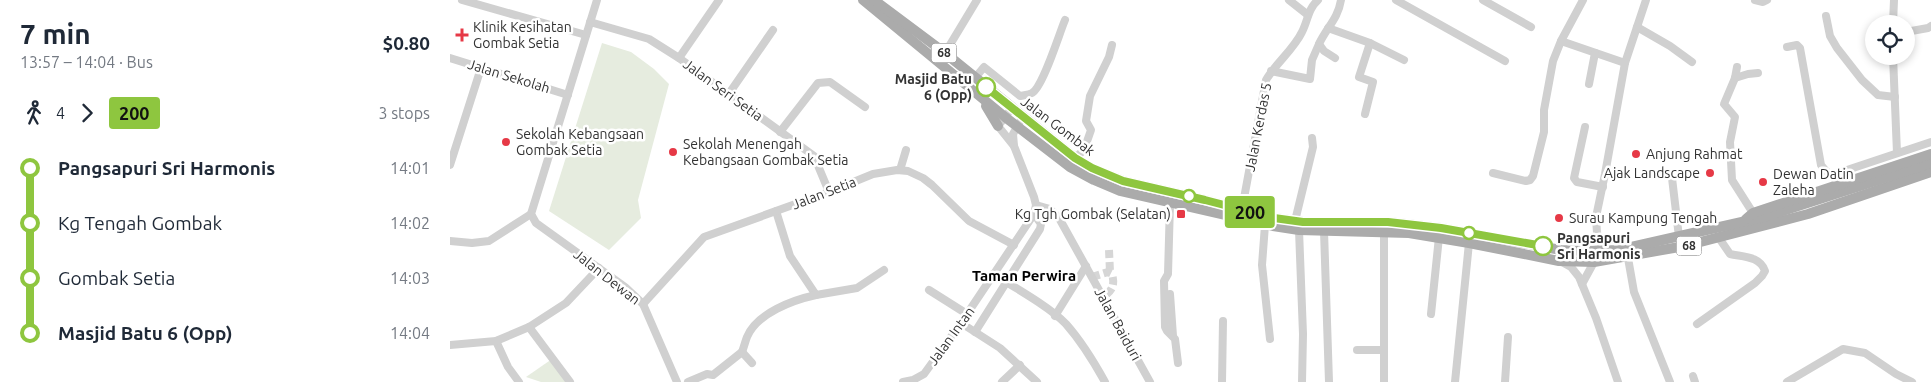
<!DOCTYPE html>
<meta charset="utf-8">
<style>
body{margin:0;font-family:Ubuntu,sans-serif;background:#f6f6f7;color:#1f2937;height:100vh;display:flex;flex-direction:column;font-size:19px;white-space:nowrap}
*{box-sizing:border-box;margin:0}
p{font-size:16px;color:#747a83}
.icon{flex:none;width:28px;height:28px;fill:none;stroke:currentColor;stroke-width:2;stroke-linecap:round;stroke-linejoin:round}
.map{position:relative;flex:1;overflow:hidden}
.side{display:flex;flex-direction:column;background:#fff;width:450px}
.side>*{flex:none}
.badge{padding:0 10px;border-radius:4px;font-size:18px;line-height:32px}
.tools{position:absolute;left:1415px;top:15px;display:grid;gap:10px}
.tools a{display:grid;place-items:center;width:50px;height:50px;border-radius:50%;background:#fff;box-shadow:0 2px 8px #0003;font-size:25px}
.map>.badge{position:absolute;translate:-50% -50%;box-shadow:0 0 0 2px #fff}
.legs{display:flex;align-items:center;gap:8px;height:55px;padding:0 20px;font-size:16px}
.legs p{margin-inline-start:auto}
.head{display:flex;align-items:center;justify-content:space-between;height:85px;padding:0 20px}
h1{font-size:28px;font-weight:700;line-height:38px}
ul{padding:0 20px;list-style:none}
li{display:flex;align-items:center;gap:18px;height:55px;font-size:19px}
li i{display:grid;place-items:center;width:8px;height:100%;margin:0 6px;background:currentColor}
li i::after{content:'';width:12px;height:12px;margin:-6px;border:4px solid;border-radius:50%;background:#fff}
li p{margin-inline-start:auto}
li:first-child i{background:linear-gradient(#0000 50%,currentColor 0)}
li:last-child i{background:linear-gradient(currentColor 50%,#0000 0)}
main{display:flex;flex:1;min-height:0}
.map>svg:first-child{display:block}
.green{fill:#e6ecdf}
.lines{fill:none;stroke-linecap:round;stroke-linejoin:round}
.minor-tunnel{stroke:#d6d6d6;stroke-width:8;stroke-dasharray:8 4;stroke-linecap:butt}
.minor{stroke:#d0d0d0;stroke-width:8}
.major{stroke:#ababab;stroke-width:10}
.line-1-casing{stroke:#fff;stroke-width:11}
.line-1{stroke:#8ec63f;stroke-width:8}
.poi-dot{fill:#e63946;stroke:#fff;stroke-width:2}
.stop-1-dot{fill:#fff;stroke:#8ec63f;stroke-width:2.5}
.labels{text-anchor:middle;stroke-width:5;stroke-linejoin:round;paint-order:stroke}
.shield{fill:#fff;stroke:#707070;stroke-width:1}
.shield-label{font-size:12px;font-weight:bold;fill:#333}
.poi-label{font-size:14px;fill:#333;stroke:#fff;text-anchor:start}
.street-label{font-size:14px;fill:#333;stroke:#fff}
.stop-label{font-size:14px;font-weight:bold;fill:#333;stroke:#fff;text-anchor:end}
.neighbourhood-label{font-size:15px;font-weight:bold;fill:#000;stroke:#fff}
</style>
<main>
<section class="side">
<div class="head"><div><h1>7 min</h1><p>13:57 – 14:04 · Bus</p></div><b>$0.80</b></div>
<div class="legs"><svg class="icon" aria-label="walk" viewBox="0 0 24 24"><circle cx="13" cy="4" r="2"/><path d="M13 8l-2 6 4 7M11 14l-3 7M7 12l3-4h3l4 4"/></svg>4<svg class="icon" aria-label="forward" viewBox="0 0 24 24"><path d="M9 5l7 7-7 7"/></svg><b class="badge" style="background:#8ec63f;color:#111">200</b><p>3 stops</p></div>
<ul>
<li><i style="color:#8ec63f"></i><b>Pangsapuri Sri Harmonis</b><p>14:01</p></li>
<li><i style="color:#8ec63f"></i><span>Kg Tengah Gombak</span><p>14:02</p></li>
<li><i style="color:#8ec63f"></i><span>Gombak Setia</span><p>14:03</p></li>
<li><i style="color:#8ec63f"></i><b>Masjid Batu 6 (Opp)</b><p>14:04</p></li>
</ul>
</section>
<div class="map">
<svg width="1481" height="382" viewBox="0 0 1481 382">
<rect width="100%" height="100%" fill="#fff"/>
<g class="green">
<polygon points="152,43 181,52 204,69 219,84 188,200 191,218 159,250 99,211"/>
<polygon points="102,359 118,382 91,382 76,377"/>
</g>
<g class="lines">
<g class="minor-tunnel">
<polyline points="659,250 660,272"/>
<path d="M642,277L658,272L662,274C665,285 663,290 653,297"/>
</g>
<g class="minor">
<polyline points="12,0 136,35"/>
<polyline points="147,0 81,214 86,223 175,287 193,304 227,382"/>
<polyline points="839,0 858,15"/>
<polyline points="946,0 1055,61"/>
<polyline points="1033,0 1081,27"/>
<polyline points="1305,0 1313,2 1317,0"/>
<polyline points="1376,16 1380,36 1387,48 1412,80 1428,95 1445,97"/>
<polyline points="140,22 199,39 229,58 364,156 379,192"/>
<polyline points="1443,24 1444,0"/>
<polyline points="1187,27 1220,46 1242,62"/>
<polyline points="878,28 920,43 954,60"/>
<polyline points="1456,32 1478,28 1481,26"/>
<polyline points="1111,41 1175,63"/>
<polyline points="1337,47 1347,45 1350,48 1371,165 1376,171 1382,175"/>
<polyline points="495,53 527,0"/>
<polyline points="1443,56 1447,153"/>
<polyline points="0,58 118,95"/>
<polyline points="229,58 269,0"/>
<path d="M885,58L874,51L869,44C877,27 888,19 891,0"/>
<polyline points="1287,67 1285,78 1274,104 1285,117 1280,142 1282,180 1303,213"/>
<polyline points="821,71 860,79 862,60 869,44"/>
<path d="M525,78L534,67L570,96C574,95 579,95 582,93C593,87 609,34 615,20"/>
<polyline points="1285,78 1298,74 1308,73"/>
<polyline points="1139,84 1145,53"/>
<polyline points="278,95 323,30"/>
<polyline points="915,114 923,82 909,77 920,43"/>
<polyline points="1135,127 1124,178 1127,182 1153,187"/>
<polyline points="330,132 368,83 380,82 415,107"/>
<polyline points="564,146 563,134 570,122"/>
<polyline points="625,158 634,150 641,130 636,121 640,96 659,57 662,45"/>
<polyline points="0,165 31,68"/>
<polyline points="450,170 456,150"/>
<polyline points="1043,173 1076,181 1080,180 1083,176 1094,132 1094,110 1103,61 1111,41 1133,0"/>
<polyline points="1222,178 1229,237"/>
<polyline points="1385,179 1382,175 1481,142"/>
<polyline points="720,204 718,274 714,281 715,327 717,331 725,339 728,363"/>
<polyline points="586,205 600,209 609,218 700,382"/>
<path d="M792,209L816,80C826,63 844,49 852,32C858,20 858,9 868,0"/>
<polyline points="326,211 340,256 366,295 407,288 434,270"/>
<polyline points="845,221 863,147 862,138"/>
<polyline points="815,225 812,265 820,339"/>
<polyline points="849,230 853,334 852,382"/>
<polyline points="874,231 879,382"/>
<polyline points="934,232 934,382"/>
<polyline points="0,241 22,243 39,241 81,214"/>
<polyline points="1154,251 1147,233 1146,217 1155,174 1175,63 1196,0"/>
<polyline points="1178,258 1184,292 1220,382"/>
<polyline points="1112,262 1121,267 1129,277 1146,318 1168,382"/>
<path d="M543,274C564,287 600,307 616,324C631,341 644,362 655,382"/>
<polyline points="1132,284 1144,262"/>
<polyline points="479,290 517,314"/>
<polyline points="720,294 723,336"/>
<polyline points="193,304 254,237 379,192 423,174 447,170 458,171 473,178 482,185 519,221 564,245"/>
<polyline points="981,314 989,237"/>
<polyline points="605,316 636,266"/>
<polyline points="511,323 550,348 587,382"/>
<path d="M1247,324L1305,283L1312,276L1315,271C1310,256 1293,257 1280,254L1269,238"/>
<polyline points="79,327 120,382"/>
<polyline points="525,332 590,229 591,224 584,214"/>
<polyline points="46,341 58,367 69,382"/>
<polyline points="0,345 46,341 79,327 116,303 149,268"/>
<polyline points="907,350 933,350"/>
<path d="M292,352C294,347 295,342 297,337C307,313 343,300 366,295"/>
<polyline points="1243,376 1245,382"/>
<polyline points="238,382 257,374 263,375 292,352 302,363"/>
<polyline points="453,382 463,380 474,374 511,323 584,214 586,205 584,197 564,146 548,126 562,108"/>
<polyline points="552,382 570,365"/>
<polyline points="772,382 773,321"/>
<polyline points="1005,382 1019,243"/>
<polyline points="1055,382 1058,337"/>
<polyline points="1337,382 1393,349 1415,353 1446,374 1462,382"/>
</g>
<g class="major">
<polyline points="413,0 555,117 620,167 644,180 670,191 823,226 849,230 959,233 1019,243 1109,261 1144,262 1235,246 1358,214 1481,172"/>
<polyline points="424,0 495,53 625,158 643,169 673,181 755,200 824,218 853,222 938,222 991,228 1111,250 1133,251 1168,250 1314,217 1481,163"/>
<polyline points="536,106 548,126"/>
<polyline points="1296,219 1303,213 1315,209 1481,154"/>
</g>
</g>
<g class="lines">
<g class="line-1-casing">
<polyline id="line-1" points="536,87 625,158 642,168 673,181 755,200 824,218 853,222 938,222 991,228 1093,246"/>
</g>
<use href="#line-1" class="line-1"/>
</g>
<g class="poi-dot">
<path d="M9.5 27.5h5v5h5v5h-5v5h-5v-5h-5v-5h5z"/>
<circle cx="56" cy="142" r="5"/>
<circle cx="223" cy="152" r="5"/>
<circle cx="1186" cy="154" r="5"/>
<circle cx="1260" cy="173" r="5"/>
<circle cx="1313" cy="182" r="5"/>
<rect x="726" y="209" width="10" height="10" rx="2.5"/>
<circle cx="1109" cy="218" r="5"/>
</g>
<g class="stop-1-dot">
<circle cx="536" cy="87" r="9"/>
<circle cx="739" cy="196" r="6"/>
<circle cx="1019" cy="233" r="6"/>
<circle cx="1093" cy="246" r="9"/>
</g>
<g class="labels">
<g class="shield">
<rect x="481.5" y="43.5" width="25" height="19" rx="4"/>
<rect x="1226.5" y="236.5" width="25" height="19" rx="4"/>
</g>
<g class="shield-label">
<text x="494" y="57">68</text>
<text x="1239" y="250">68</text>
</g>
<g class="poi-label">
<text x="23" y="32">Klinik Kesihatan<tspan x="23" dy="16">Gombak Setia</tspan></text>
<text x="66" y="139">Sekolah Kebangsaan<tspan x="66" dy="16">Gombak Setia</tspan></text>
<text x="233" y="149">Sekolah Menengah<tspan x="233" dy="16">Kebangsaan Gombak Setia</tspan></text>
<text x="1196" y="159">Anjung Rahmat</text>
<text x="1250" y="178" text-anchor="end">Ajak Landscape</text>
<text x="1323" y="179">Dewan Datin<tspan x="1323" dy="16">Zaleha</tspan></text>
<text x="721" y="219" text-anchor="end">Kg Tgh Gombak (Selatan)</text>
<text x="1119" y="223">Surau Kampung Tengah</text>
</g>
<g class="street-label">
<text transform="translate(59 76) rotate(17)" y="5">Jalan Sekolah</text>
<text transform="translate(273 90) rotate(36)" y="5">Jalan Seri Setia</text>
<text transform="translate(608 126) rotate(37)" y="5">Jalan Gombak</text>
<text transform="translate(808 127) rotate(-79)" y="5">Jalan Kerdas 5</text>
<text transform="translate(374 193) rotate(-21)" y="5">Jalan Setia</text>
<text transform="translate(157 277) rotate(38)" y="5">Jalan Dewan</text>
<text transform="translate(668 324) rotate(61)" y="5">Jalan Baiduri</text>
<text transform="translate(501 336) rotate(-54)" y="5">Jalan Intan</text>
</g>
<g class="stop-label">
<text x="522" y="84">Masjid Batu<tspan x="522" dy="16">6 (Opp)</tspan></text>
<text x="1107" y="243" text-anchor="start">Pangsapuri<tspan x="1107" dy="16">Sri Harmonis</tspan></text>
</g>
<g class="neighbourhood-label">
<text x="574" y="281">Taman Perwira</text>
</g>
</g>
</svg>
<div class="tools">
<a><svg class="icon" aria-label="locate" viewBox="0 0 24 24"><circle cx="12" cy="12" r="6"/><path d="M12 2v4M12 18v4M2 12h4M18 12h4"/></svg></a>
</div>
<b class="badge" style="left:800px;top:212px;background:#8ec63f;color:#111">200</b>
</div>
</main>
